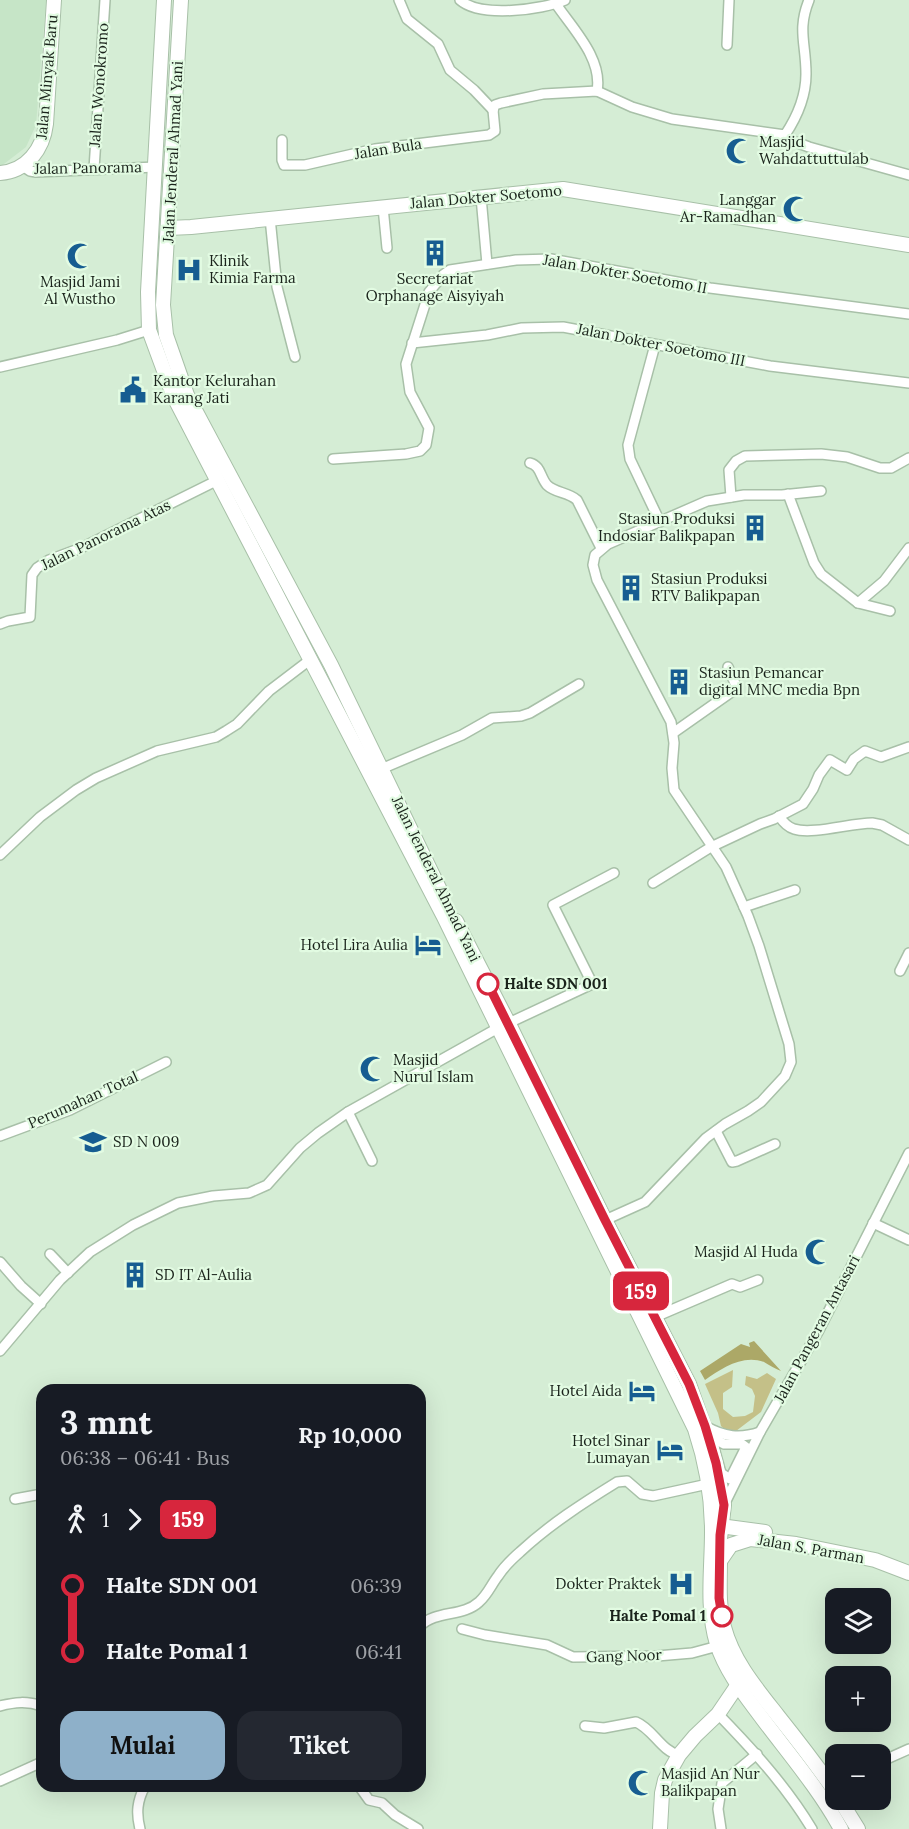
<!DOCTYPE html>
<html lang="id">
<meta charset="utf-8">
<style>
body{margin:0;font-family:Lora,serif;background:#242831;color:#f1f3f6;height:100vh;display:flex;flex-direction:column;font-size:22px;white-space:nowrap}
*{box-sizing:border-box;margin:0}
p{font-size:20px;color:#9ea1a6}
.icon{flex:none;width:33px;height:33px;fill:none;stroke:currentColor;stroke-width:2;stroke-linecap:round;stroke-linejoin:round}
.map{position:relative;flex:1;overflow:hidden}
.details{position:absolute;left:36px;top:1384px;width:390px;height:408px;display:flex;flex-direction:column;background:#171b24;border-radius:18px;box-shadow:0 6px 24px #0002}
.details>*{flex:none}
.badge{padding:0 12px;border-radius:9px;font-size:21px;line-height:39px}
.tools{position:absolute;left:825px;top:1588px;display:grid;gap:12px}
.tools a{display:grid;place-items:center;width:66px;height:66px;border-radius:12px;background:#171b24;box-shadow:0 6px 24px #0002;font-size:30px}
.map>.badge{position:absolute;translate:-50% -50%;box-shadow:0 0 0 3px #fff}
.legs{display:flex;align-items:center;gap:9px;height:66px;padding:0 24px;font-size:20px}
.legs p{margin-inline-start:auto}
.headline{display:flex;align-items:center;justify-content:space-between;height:102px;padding:0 24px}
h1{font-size:33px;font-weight:700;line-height:45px}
.primary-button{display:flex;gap:12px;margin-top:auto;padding:12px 24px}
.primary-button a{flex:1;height:69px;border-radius:18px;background:#8eb0c9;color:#111;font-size:24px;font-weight:700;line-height:69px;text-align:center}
.primary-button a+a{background:#242831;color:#f1f3f6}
ul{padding:0 24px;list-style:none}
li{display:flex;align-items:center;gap:21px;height:66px;font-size:22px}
li i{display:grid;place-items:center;width:9px;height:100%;margin:0 8px;background:currentColor}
li i::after{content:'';width:15px;height:15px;margin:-8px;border:4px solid;border-radius:50%;background:#171b24}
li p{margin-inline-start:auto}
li:first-child i{background:linear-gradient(#0000 50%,currentColor 0)}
li:last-child i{background:linear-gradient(currentColor 50%,#0000 0)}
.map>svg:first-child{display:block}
.built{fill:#c6e5c7}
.green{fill:#c4c088}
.forest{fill:#aca867}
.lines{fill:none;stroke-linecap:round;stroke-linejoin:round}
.street-casing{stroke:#a8c0a8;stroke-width:12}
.secondary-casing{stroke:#a8c0a8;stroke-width:16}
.street{stroke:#fff;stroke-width:9}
.secondary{stroke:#fff;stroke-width:14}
.line-1-casing{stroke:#fff;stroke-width:14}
.line-1{stroke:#d7263d;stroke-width:9}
.stop-1-dot{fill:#fff;stroke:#d7263d;stroke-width:3}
.labels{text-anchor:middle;stroke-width:4.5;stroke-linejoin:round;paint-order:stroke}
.street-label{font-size:15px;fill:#1a231b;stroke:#e2fbe2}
.poi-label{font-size:15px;fill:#1a231b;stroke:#e2fbe2;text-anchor:start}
.stop-label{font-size:15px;font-weight:bold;fill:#1a231b;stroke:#e2fbe2;text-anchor:start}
</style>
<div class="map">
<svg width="909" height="1829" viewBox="0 0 909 1829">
<rect width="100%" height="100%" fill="#d5edd5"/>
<polygon class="built" points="0,0 46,0 36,125 26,147 0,167"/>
<polygon class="green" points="733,1370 732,1387 723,1393 723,1409 733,1417 745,1416 753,1412 755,1396 752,1389 745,1385 746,1376 757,1379 767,1373 776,1379 761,1412 736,1431 725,1430 721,1426 718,1413 705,1384"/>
<path class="forest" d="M754,1341L781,1371C776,1369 769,1365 764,1362C742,1354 721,1369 705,1380L700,1371L741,1344L750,1347L749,1343Z"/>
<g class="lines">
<g class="street-casing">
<g id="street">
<polyline points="399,0 407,19 438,44 450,70 474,90 493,110"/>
<path d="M460,0C480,18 542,10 565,0"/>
<path d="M556,4C573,29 603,59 597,91"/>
<polyline points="727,45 729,0"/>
<path d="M493,110L495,105L501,103L543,94L597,91L632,107L672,119L785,135C797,117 806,97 806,74C806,43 797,30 809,0"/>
<polyline points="785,135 790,140 809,147 909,175"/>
<polyline points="282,140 282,160 284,165 305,165 375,149 489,135 495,131 493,110"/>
<polyline points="21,165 30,171 36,172 156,167"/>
<polyline points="94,169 105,0"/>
<polyline points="481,197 487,264"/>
<polyline points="383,207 387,248"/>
<polyline points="270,218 277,287 295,357"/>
<polyline points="412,343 487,335 522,328 563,327 770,366 909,383"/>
<polyline points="655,345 628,445 630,459 660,522"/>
<polyline points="0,367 117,340 149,330"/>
<polyline points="333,459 406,454 420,451 426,445 429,428 410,392 406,364 429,292 443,275 450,270 516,260 551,259 710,288 909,314"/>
<path d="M530,463C541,466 540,477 547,485C555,493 568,492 577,500L601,548"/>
<polyline points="788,494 814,563 821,574 858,603 890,611"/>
<polyline points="731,497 729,470 736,461 745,456 821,454 847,457 880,468 891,468 909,458"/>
<polyline points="858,603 884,581 909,548"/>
<polyline points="0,624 8,621 30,617 32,575 37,568 49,560 81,548 216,481"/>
<polyline points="673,733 737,688 728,667"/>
<polyline points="381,769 462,735 492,718 521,716 530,713 579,684"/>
<path d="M779,816C783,822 787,827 794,829C812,835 851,823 872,823L882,825L909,840"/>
<polyline points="0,855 40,817 76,790 96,778 157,751 216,737 226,731 237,724 269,691 311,659"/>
<polyline points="653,883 711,847 760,824 774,819 803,804 813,789 819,775 830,760 847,770 854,759 865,751 881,757 909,747"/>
<polyline points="744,907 795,890"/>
<polyline points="900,971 909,953"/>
<polyline points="348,1112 372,1161"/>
<polyline points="716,1131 732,1162 737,1161 775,1144"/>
<polyline points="0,1136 70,1110 166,1062"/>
<polyline points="605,1220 645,1202 706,1138 725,1124 748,1111 761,1102 785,1076 791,1062 789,1044 759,946 748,916 726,867 674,790 672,768 674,743 671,722 597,580 593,565 595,555 608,544 707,501 744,495 782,495 821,491"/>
<polyline points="873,1223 909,1240"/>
<polyline points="50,1254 68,1273"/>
<polyline points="0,1262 21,1286 41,1304"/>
<polyline points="655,1317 732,1284 740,1287 758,1280"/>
<polyline points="0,1351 60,1280 90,1252 133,1225 178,1203 213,1196 249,1193 267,1185 300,1148 318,1133 348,1112 498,1028 590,985 591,981 553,905 614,873"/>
<path d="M705,1426C724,1437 740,1439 760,1432"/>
<polygon points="711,1437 724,1444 742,1444 746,1447 730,1479 721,1473"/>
<polyline points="15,1499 42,1494"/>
<polyline points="724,1505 760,1432 818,1332 909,1153"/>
<path d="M420,1626C436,1610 463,1617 479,1602C488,1594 491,1585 498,1576C503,1568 512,1559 520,1552C549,1525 583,1503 617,1482L627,1481L642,1494L653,1496L708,1484"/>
<polyline points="462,1629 485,1635 547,1645 573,1657 657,1656 692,1653 718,1646"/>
<path d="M0,1706C15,1702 27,1701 42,1706"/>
<path d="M718,1714C753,1750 786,1786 812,1829"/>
<path d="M585,1726L604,1728L636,1722C653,1729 661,1751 679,1755"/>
<polyline points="880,1762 909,1749"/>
<polyline points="0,1781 42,1762"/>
<polyline points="359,1786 369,1800 382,1803 395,1815 418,1829"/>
<path d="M140,1829C136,1813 137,1801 145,1786"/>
<polyline points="721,1829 718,1809 722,1783 757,1754"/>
</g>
</g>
<g class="secondary-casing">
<g id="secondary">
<path d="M164,0L148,292L149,330L173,395L443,915L695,1429C706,1462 712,1496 712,1532C712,1569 706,1608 717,1644C726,1672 745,1695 762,1718C789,1754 819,1789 841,1829"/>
<polyline points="181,0 163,305 166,335 187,395 331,665 440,890"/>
<path d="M0,173C27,171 43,149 46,124L54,0"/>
<polyline points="169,228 191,227 563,189 909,245"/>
<polyline points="456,921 509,1024 605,1220 689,1384 712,1449 724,1505 720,1539"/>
<polyline points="720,1526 765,1532"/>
<path d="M720,1558C720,1581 718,1604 724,1627C733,1661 756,1688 778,1716C798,1741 818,1767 836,1793"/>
<polyline points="720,1561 731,1545 750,1539 796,1544 875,1560 909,1573"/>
<polyline points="840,1800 858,1829"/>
<polyline points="660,1829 662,1793 665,1780 679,1755 695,1736 718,1714 737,1686"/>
</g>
</g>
<use href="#street" class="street"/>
<use href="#secondary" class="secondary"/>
</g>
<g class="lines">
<g class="line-1-casing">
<polyline id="line-1" points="488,984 605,1220 689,1384 705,1426 716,1463 724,1505 720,1535 719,1598 722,1616"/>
</g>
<use href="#line-1" class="line-1"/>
</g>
<defs>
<g id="mosque-bare" transform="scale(2.07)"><path d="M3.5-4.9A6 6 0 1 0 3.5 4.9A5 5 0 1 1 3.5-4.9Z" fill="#165d91" stroke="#e2fbe2" stroke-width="2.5" paint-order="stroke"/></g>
<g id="building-bare" transform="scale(2.07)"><path d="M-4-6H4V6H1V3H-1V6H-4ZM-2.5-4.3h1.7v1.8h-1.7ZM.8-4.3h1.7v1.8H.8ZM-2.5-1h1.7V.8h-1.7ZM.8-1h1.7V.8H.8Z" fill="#165d91" stroke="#e2fbe2" stroke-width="2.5" paint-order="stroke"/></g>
<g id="hospital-bare" transform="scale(2.07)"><path d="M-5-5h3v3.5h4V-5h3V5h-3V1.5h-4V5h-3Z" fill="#165d91" stroke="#e2fbe2" stroke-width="2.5" paint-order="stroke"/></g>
<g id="civic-bare" transform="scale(2.07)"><path d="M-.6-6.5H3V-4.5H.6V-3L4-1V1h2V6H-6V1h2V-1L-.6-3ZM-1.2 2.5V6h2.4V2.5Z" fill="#165d91" stroke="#e2fbe2" stroke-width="2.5" paint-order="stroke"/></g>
<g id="hotel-bare" transform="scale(2.07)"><path d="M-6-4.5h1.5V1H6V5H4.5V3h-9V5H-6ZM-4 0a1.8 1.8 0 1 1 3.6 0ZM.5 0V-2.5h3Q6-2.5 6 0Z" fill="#165d91" stroke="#e2fbe2" stroke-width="2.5" paint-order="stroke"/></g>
<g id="school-bare" transform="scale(2.07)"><path d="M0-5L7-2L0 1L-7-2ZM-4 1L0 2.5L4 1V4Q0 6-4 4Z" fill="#165d91" stroke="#e2fbe2" stroke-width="2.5" paint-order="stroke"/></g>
</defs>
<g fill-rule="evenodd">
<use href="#mosque-bare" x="739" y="151"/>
<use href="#mosque-bare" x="796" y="209"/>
<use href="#building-bare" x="435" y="253"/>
<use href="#mosque-bare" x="80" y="256"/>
<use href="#hospital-bare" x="189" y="270"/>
<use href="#civic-bare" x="133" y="390"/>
<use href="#building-bare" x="755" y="528"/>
<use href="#building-bare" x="631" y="588"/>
<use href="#building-bare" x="679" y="682"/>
<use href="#hotel-bare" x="428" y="945"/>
<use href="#mosque-bare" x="373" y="1069"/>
<use href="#school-bare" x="93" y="1142"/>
<use href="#mosque-bare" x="818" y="1252"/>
<use href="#building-bare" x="135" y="1275"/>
<use href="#hotel-bare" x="642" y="1391"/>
<use href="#hotel-bare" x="670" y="1450"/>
<use href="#hospital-bare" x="681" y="1584"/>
<use href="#mosque-bare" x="641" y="1783"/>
</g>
<g class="stop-1-dot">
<circle cx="488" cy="984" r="10"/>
<circle cx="722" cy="1616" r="10"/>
</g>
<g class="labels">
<g class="street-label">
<text transform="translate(47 77) rotate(-85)" y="5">Jalan Minyak Baru</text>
<text transform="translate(99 85) rotate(-86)" y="5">Jalan Wonokromo</text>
<text transform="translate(388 149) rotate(-9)" y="5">Jalan Bula</text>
<text transform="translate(173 152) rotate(-87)" y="5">Jalan Jenderal Ahmad Yani</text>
<text transform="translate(88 168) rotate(-1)" y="5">Jalan Panorama</text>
<text transform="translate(486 197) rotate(-5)" y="5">Jalan Dokter Soetomo</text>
<text transform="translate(625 274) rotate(10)" y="5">Jalan Dokter Soetomo II</text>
<text transform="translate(661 345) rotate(11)" y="5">Jalan Dokter Soetomo III</text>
<text transform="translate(106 535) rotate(-26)" y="5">Jalan Panorama Atas</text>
<text transform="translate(436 879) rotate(64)" y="5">Jalan Jenderal Ahmad Yani</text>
<text transform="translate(83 1100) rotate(-24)" y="5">Perumahan Total</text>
<text transform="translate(817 1329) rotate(-62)" y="5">Jalan Pangeran Antasari</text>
<text transform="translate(811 1549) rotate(10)" y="5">Jalan S. Parman</text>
<text transform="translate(624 1656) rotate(-2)" y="5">Gang Noor</text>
</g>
<g class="poi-label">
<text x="759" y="147">Masjid<tspan x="759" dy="17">Wahdattuttulab</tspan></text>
<text x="776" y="205" text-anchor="end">Langgar<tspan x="776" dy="17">Ar-Ramadhan</tspan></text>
<text x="209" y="266">Klinik<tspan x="209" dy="17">Kimia Farma</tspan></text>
<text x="435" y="284" text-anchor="middle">Secretariat<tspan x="435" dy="17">Orphanage Aisyiyah</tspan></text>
<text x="80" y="287" text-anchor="middle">Masjid Jami<tspan x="80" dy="17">Al Wustho</tspan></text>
<text x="153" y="386">Kantor Kelurahan<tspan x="153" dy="17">Karang Jati</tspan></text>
<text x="735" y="524" text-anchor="end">Stasiun Produksi<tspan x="735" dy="17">Indosiar Balikpapan</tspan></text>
<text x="651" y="584">Stasiun Produksi<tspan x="651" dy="17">RTV Balikpapan</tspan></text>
<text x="699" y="678">Stasiun Pemancar<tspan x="699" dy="17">digital MNC media Bpn</tspan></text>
<text x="408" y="950" text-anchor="end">Hotel Lira Aulia</text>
<text x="393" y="1065">Masjid<tspan x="393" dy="17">Nurul Islam</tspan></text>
<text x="113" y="1147">SD N 009</text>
<text x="798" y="1257" text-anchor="end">Masjid Al Huda</text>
<text x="155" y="1280">SD IT Al-Aulia</text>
<text x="622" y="1396" text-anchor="end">Hotel Aida</text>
<text x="650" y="1446" text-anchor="end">Hotel Sinar<tspan x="650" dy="17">Lumayan</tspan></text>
<text x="661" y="1589" text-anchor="end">Dokter Praktek</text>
<text x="661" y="1779">Masjid An Nur<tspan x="661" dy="17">Balikpapan</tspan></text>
</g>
<g class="stop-label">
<text x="504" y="989">Halte SDN 001</text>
<text x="706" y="1621" text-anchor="end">Halte Pomal 1</text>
</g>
</g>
</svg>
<div class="tools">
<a><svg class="icon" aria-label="layers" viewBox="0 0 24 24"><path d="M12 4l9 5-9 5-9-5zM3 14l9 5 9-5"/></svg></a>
<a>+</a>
<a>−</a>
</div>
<b class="badge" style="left:641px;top:1291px;background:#d7263d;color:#fff">159</b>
<section class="details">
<div class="headline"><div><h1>3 mnt</h1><p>06:38 – 06:41 · Bus</p></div><b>Rp 10,000</b></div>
<div class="legs"><svg class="icon" aria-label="walk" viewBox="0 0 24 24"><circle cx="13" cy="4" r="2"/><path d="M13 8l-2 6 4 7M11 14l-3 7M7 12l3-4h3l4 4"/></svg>1<svg class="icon" aria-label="forward" viewBox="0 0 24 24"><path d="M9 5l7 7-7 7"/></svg><b class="badge" style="background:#d7263d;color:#fff">159</b></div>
<ul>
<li><i style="color:#d7263d"></i><b>Halte SDN 001</b><p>06:39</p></li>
<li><i style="color:#d7263d"></i><b>Halte Pomal 1</b><p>06:41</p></li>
</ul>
<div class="primary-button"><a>Mulai</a><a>Tiket</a></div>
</section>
</div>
